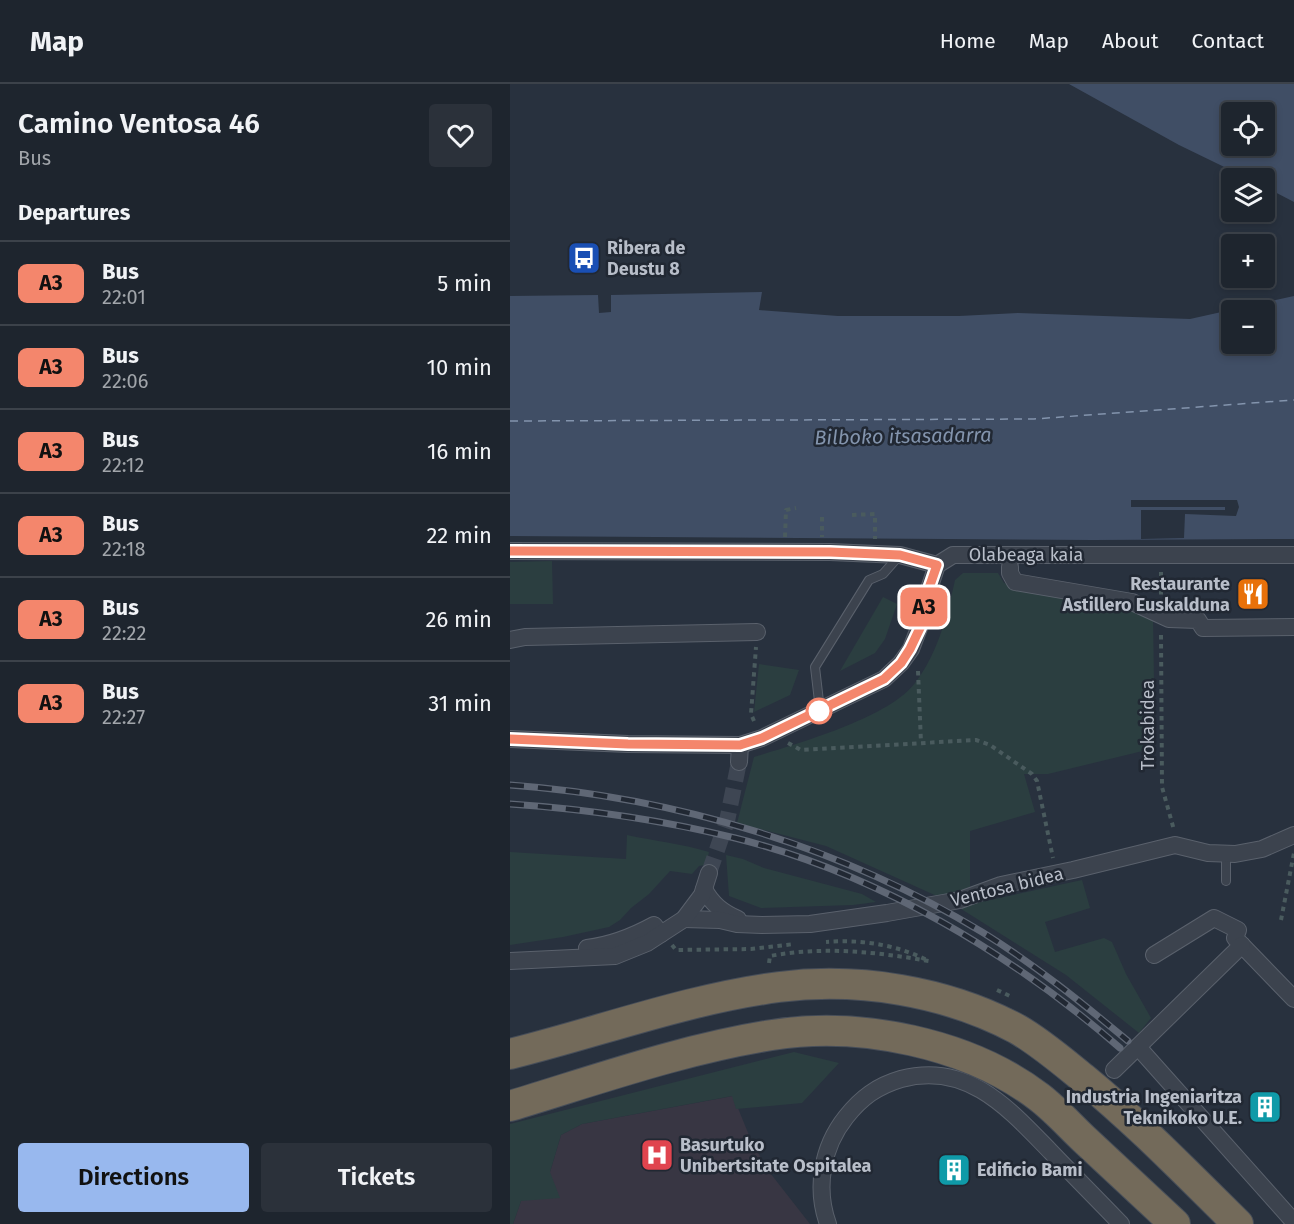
<!DOCTYPE html>
<meta charset="utf-8">
<style>
body{margin:0;font-family:"Fira Sans",sans-serif;background:#2b313a;color:#f1f3f6;height:100vh;display:flex;flex-direction:column;font-size:22px;white-space:nowrap}
*{box-sizing:border-box;margin:0}
p{font-size:20px;color:#a1a5aa}
.icon{flex:none;width:33px;height:33px;fill:none;stroke:currentColor;stroke-width:2;stroke-linecap:round;stroke-linejoin:round}
.map{position:relative;flex:1;overflow:hidden}
.details{display:flex;flex-direction:column;background:#1e252e;width:510px}
.details>*{flex:none}
.badge{padding:0 12px;border-radius:9px;font-size:21px;line-height:39px}
.buttons{position:absolute;left:711px;top:18px;display:grid;gap:12px}
.buttons a{display:grid;place-items:center;width:54px;height:54px;border-radius:6px;background:#1e252e;box-shadow:0 3px 9px #0003,0 0 0 2px #3c424a;font-size:30px}
.map>.badge{position:absolute;translate:-50% -50%;box-shadow:0 0 0 3px #fff}
h2{padding:0 18px;font-size:22px;line-height:54px}
.round{display:grid;place-items:center;flex:none;width:63px;height:63px;border-radius:6px;background:#2b313a}
.head{display:flex;align-items:center;justify-content:space-between;height:102px;padding:0 18px}
h1{font-size:28px;font-weight:600;line-height:45px}
.cta{display:flex;gap:12px;margin-top:auto;padding:12px 18px}
.cta a{flex:1;height:69px;border-radius:6px;background:#98b8ee;color:#111;font-size:24px;font-weight:600;line-height:69px;text-align:center}
.cta a+a{background:#2b313a;color:#f1f3f6}
ul{padding:0;list-style:none}
li{display:flex;align-items:center;gap:18px;height:84px;padding:0 18px;border-top:2px solid #3c424a}
li div{flex:1}
li b{display:block;font-size:22px}
li em{font-style:normal}
li .badge{min-width:66px;font-weight:700;text-align:center}
header{display:flex;align-items:center;gap:36px;box-sizing:border-box;height:84px;padding:0 30px;background:#1e252e;border-bottom:2px solid #3c424a}
header strong{font-size:28px}
nav{display:flex;gap:33px;margin-inline-start:auto;font-size:21px}
main{display:flex;flex:1;min-height:0}
.map>svg:first-child{display:block}
.medical{fill:#383643}
.green{fill:#2b3e40}
.water{fill:#404e65;fill-rule:evenodd}
.pier{fill:#28313e}
.lines{fill:none;stroke-linecap:round;stroke-linejoin:round}
.ferry{stroke:#8394ad;stroke-width:1.5;stroke-dasharray:8 6;stroke-linecap:butt}
.street-tunnel{stroke:#3e4653;stroke-width:16;stroke-dasharray:16 8;stroke-linecap:butt}
.lane-casing{stroke:#5a616c;stroke-width:10}
.street-casing{stroke:#5a616c;stroke-width:18}
.highway-casing{stroke:#474e59;stroke-width:32}
.path{stroke:#4a5b5e;stroke-width:4;stroke-dasharray:4.5 4.5;stroke-linecap:butt}
.lane{stroke:#3c434e;stroke-width:8}
.street{stroke:#3c434e;stroke-width:16}
.highway{stroke:#736a5a;stroke-width:30}
.rail-casing{stroke:#5f6775;stroke-width:7}
.rail{stroke:#212833;stroke-width:4.5;stroke-dasharray:14;stroke-linecap:butt}
.line-casing{stroke:#fff;stroke-width:14}
.line{stroke:#f4866c;stroke-width:9}
.stop-dot{fill:#fff;stroke:#f4866c;stroke-width:3}
.labels{text-anchor:middle;stroke-width:5;stroke-linejoin:round;paint-order:stroke}
.poi-label{font-size:18px;font-weight:bold;fill:#b8bec9;stroke:#212833;text-anchor:start}
.street-label{font-size:18px;fill:#b8bec9;stroke:#212833}
.water-label{font-size:20px;font-style:italic;fill:#8394ad;stroke:#212833}
</style>
<header>
<strong>Map</strong>
<nav><a>Home</a><a>Map</a><a>About</a><a>Contact</a></nav>
</header>
<main>
<section class="details">
<div class="head"><div><h1>Camino Ventosa 46</h1><p>Bus</p></div><a class="round"><svg class="icon" aria-label="heart" viewBox="0 0 24 24"><path d="M12 20l-8-8c-3-5 5-10 8-4 3-6 11-1 8 4z"/></svg></a></div>
<h2>Departures</h2>
<ul>
<li><span class="badge" style="background:#f4866c;color:#111">A3</span><div><b>Bus</b><p>22:01</p></div><em>5 min</em></li>
<li><span class="badge" style="background:#f4866c;color:#111">A3</span><div><b>Bus</b><p>22:06</p></div><em>10 min</em></li>
<li><span class="badge" style="background:#f4866c;color:#111">A3</span><div><b>Bus</b><p>22:12</p></div><em>16 min</em></li>
<li><span class="badge" style="background:#f4866c;color:#111">A3</span><div><b>Bus</b><p>22:18</p></div><em>22 min</em></li>
<li><span class="badge" style="background:#f4866c;color:#111">A3</span><div><b>Bus</b><p>22:22</p></div><em>26 min</em></li>
<li><span class="badge" style="background:#f4866c;color:#111">A3</span><div><b>Bus</b><p>22:27</p></div><em>31 min</em></li>
</ul>
<div class="cta"><a>Directions</a><a>Tickets</a></div>
</section>
<div class="map">
<svg width="784" height="1140" viewBox="0 0 784 1140">
<rect width="100%" height="100%" fill="#28313e"/>
<polygon class="medical" points="223,1012 241,1056 257,1085 300,1140 3,1140 11,1117 40,1088 51,1051 72,1040"/>
<g class="green">
<polygon points="42,477 43,520 0,520 0,478"/>
<path d="M453,489H488L494,499L534,506L556,515L611,522L643,531L645,664L538,690H514L525,728L460,747V805L429,813L316,762L227,739L244,673C286,660 379,634 405,599C428,569 437,532 445,496Z"/>
<polygon points="373,513 387,520 375,555 365,569 330,587"/>
<polygon points="249,580 289,586 280,611 244,628"/>
<path d="M117,751C145,757 173,760 199,768L196,781L189,782L182,790L160,787L139,810L121,824L110,836L99,843L53,853L0,861V768L116,775Z"/>
<polygon points="216,771 233,775 254,784 352,810 366,818 343,821 251,824 219,812"/>
<polygon points="572,796 580,824 535,838 545,868 594,854 602,858 616,890 641,934 629,949 556,891 448,823"/>
<polygon points="284,968 329,979 292,1019 226,1025 222,1012 72,1040 51,1051 40,1088 50,1114 11,1117 3,1140 0,1140 0,1040"/>
</g>
<g class="water">
<path d="M559,0H784V118L755,103L754,94H737L669,61ZM722,28H754V62H722Z"/>
<path d="M252,208L249,226L328,232H449L508,229L680,235L784,212V455L583,456L0,452V212L88,211L89,229L101,228V211ZM722,226H754V260H722Z"/>
</g>
<polygon class="pier" points="621,416 727,416 729,423 726,432 675,430 674,454 631,455 631,426 715,426 715,423 621,423"/>
<g class="lines">
<polyline class="ferry" points="0,337 524,335 784,316"/>
<polyline class="street-tunnel" points="199,789 217,737 229,678"/>
<g class="lane-casing">
<g id="lane">
<polyline points="310,626 305,583 359,496 373,490 389,472"/>
<polyline points="716,770 716,797"/>
</g>
</g>
<g class="street-casing">
<g id="street">
<polyline points="0,467 320,468 390,471 427,481 443,471 784,471"/>
<polyline points="500,483 500,489 505,498 622,518 659,535 688,536 693,544 784,543"/>
<polyline points="0,556 15,553 247,548"/>
<polyline points="0,655 118,660 230,661 252,654 374,595 391,579 401,565 409,544 418,508 427,481"/>
<polyline points="229,678 230,661"/>
<path d="M194,805C202,820 212,828 228,835"/>
<polyline points="174,835 210,836 227,840 252,841 300,840 377,829 450,816 491,801 563,786 665,761 698,769 725,770 752,765 784,751"/>
<path d="M77,864C102,861 122,853 144,841L151,850"/>
<polyline points="644,871 704,834 728,846 725,854 784,915"/>
<polyline points="0,877 105,872 137,859 174,835 192,811 199,789"/>
<polyline points="628,963 784,1138"/>
<polyline points="604,986 732,861"/>
<path d="M318,1140C305,1104 312,1063 336,1033C351,1014 367,1002 391,995C458,977 499,1025 541,1068C564,1092 588,1116 611,1140"/>
</g>
</g>
<g class="highway-casing">
<g id="highway">
<path d="M0,970C89,948 177,915 269,903C348,893 436,907 507,945C530,958 552,977 573,994C628,1039 677,1090 728,1140"/>
<path d="M0,1022C86,996 173,965 262,951C350,937 458,959 529,1013C546,1026 560,1042 576,1057C605,1084 635,1112 665,1140"/>
</g>
</g>
<g class="path">
<polyline points="342,431 365,430 365,455"/>
<polyline points="312,433 312,453"/>
<polyline points="275,453 276,426 286,424"/>
<polyline points="651,488 651,513"/>
<polyline points="651,551 652,703 664,746"/>
<polyline points="408,587 411,659"/>
<polyline points="244,637 241,630 246,563"/>
<polyline points="278,659 291,666 466,656 480,661 522,690 527,697 543,774"/>
<polyline points="771,836 784,769"/>
<polyline points="162,861 166,866 241,865 284,860"/>
<path d="M259,879L260,872C314,862 366,868 419,877C387,861 352,855 316,858"/>
<polyline points="487,906 502,913"/>
</g>
<use href="#lane" class="lane"/>
<use href="#street" class="street"/>
<use href="#highway" class="highway"/>
<g class="rail-casing">
<g id="rail">
<path d="M0,701C164,713 332,763 472,848C524,880 571,918 618,957"/>
<path d="M0,720C75,725 152,736 225,754C366,789 502,870 610,964"/>
</g>
</g>
<use href="#rail" class="rail"/>
</g>
<g class="lines">
<g class="line-casing">
<polyline id="line" points="0,467 320,468 390,471 427,481 418,507 410,544 400,565 391,579 374,595 252,654 230,661 118,660 0,655"/>
</g>
<use href="#line" class="line"/>
</g>
<defs>
<g id="bus-square" transform="scale(1.725)"><rect x="-9" y="-9" width="18" height="18" rx="4" fill="#1a4fb4" stroke="#212833"/><path d="M-5-6H5V4H4V6H2V4H-2V6H-4V4H-5ZM-3.5-4V0h7V-4ZM-3.5 1.2v1.5H-2V1.2ZM2 1.2v1.5H3.5V1.2Z" fill="#fff"/></g>
<g id="restaurant-square" transform="scale(1.725)"><rect x="-9" y="-9" width="18" height="18" rx="4" fill="#e8710a" stroke="#212833"/><path d="M-5-6h1v4h1v-4h1v4h1v-4h1v5L-1.5 .5V6h-2V.5L-5-1ZM5-6V6H3V1.5H1.5Q1.5-4 5-6Z" fill="#fff"/></g>
<g id="building-square" transform="scale(1.725)"><rect x="-9" y="-9" width="18" height="18" rx="4" fill="#0f9aa8" stroke="#212833"/><path d="M-4-6H4V6H1V3H-1V6H-4ZM-2.5-4.3h1.7v1.8h-1.7ZM.8-4.3h1.7v1.8H.8ZM-2.5-1h1.7V.8h-1.7ZM.8-1h1.7V.8H.8Z" fill="#fff"/></g>
<g id="hospital-square" transform="scale(1.725)"><rect x="-9" y="-9" width="18" height="18" rx="4" fill="#e0444e" stroke="#212833"/><path d="M-5-5h3v3.5h4V-5h3V5h-3V1.5h-4V5h-3Z" fill="#fff"/></g>
</defs>
<g fill-rule="evenodd">
<use href="#bus-square" x="74" y="174"/>
<use href="#restaurant-square" x="743" y="510"/>
<use href="#building-square" x="755" y="1023"/>
<use href="#hospital-square" x="147" y="1071"/>
<use href="#building-square" x="444" y="1086"/>
</g>
<circle class="stop-dot" cx="309" cy="627" r="12"/>
<g class="labels">
<g class="poi-label">
<text x="97" y="170">Ribera de<tspan x="97" dy="21">Deustu 8</tspan></text>
<text x="720" y="506" text-anchor="end">Restaurante<tspan x="720" dy="21">Astillero Euskalduna</tspan></text>
<text x="732" y="1019" text-anchor="end">Industria Ingeniaritza<tspan x="732" dy="21">Teknikoko U.E.</tspan></text>
<text x="170" y="1067">Basurtuko<tspan x="170" dy="21">Unibertsitate Ospitalea</tspan></text>
<text x="467" y="1092">Edificio Bami</text>
</g>
<g class="street-label">
<text x="516" y="477">Olabeaga kaia</text>
<text transform="translate(638 641) rotate(-90)" y="6">Trokabidea</text>
<text transform="translate(497 803) rotate(-14)" y="6">Ventosa bidea</text>
</g>
<g class="water-label">
<text transform="translate(393 352) rotate(-1)" y="7">Bilboko itsasadarra</text>
</g>
</g>
</svg>
<div class="buttons">
<a><svg class="icon" aria-label="locate" viewBox="0 0 24 24"><circle cx="12" cy="12" r="6"/><path d="M12 2v4M12 18v4M2 12h4M18 12h4"/></svg></a>
<a><svg class="icon" aria-label="layers" viewBox="0 0 24 24"><path d="M12 4l9 5-9 5-9-5zM3 14l9 5 9-5"/></svg></a>
<a>+</a>
<a>−</a>
</div>
<b class="badge" style="left:414px;top:523px;background:#f4866c;color:#111">A3</b>
</div>
</main>
